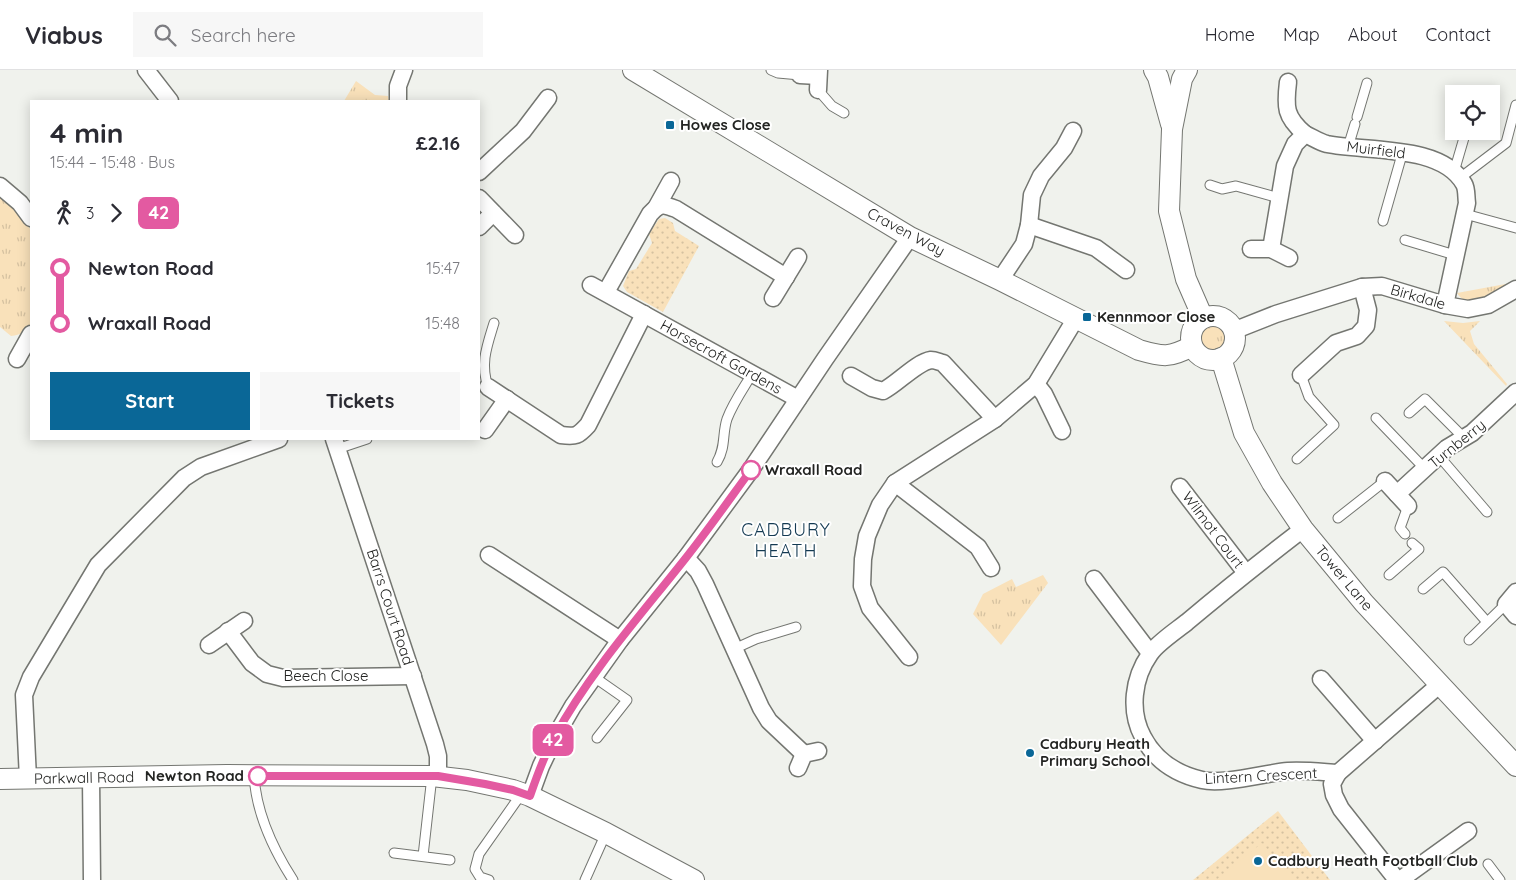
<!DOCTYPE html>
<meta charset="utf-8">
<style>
body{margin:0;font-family:Quicksand,sans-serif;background:#f7f7f7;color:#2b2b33;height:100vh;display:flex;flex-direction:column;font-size:19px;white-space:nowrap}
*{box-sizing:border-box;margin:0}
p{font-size:16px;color:#7c7c81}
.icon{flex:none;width:28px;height:28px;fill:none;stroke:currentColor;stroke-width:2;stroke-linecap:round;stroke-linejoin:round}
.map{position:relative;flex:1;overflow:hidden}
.drawer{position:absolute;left:30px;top:30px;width:450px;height:340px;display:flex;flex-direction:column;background:#fff;border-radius:0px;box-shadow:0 2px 12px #0003}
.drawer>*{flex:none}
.badge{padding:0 10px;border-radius:8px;font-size:18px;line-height:32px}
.controls{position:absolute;left:1445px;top:15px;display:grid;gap:10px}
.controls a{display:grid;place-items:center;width:55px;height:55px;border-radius:0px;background:#fff;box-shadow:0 2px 12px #0003;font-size:25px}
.map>.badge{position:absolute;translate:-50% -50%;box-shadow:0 0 0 2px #fff}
.legs{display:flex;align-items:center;gap:8px;height:55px;padding:0 20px;font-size:16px}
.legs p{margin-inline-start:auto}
.head{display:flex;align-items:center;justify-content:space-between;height:85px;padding:0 20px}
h1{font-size:28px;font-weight:700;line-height:38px}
.primary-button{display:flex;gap:10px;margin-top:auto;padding:10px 20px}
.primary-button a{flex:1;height:58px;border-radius:0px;background:#0a6797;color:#fff;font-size:20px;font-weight:700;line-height:58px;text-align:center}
.primary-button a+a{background:#f7f7f7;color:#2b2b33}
ul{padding:0 20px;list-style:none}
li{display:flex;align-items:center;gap:18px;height:55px;font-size:19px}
li i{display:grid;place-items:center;width:8px;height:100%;margin:0 6px;background:currentColor}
li i::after{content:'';width:12px;height:12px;margin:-6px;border:4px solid;border-radius:50%;background:#fff}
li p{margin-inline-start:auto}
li:first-child i{background:linear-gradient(#0000 50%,currentColor 0)}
li:last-child i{background:linear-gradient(currentColor 50%,#0000 0)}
header{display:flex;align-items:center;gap:30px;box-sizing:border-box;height:70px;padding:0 25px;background:#fff;border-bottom:1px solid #e1e1e2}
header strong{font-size:24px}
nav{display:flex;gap:28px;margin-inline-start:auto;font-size:18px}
.search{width:350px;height:45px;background:#f7f7f7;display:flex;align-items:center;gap:12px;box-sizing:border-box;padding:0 18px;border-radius:0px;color:#7c7c81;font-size:19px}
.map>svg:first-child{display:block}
.grass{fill:url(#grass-tufts)}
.park{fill:url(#park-dots)}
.pitch{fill:#f9e1ba}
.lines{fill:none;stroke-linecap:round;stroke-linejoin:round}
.service-casing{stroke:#747671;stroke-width:11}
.minor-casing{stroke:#747671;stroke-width:19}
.tertiary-casing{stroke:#747671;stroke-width:22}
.service{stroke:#fff;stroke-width:9}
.minor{stroke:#fff;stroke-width:16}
.tertiary{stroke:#fff;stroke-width:20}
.line-1-casing{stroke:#fff;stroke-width:11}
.line-1{stroke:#e35aa1;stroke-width:8}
.poi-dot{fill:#0a6797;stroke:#fff;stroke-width:2}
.stop-1-dot{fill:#fff;stroke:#e35aa1;stroke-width:2.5}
.labels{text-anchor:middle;stroke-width:4;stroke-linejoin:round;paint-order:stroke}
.poi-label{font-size:15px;font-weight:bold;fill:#232422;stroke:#fff;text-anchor:start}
.street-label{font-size:15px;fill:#232422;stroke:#fff}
.stop-label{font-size:15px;font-weight:bold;fill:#232422;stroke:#fff;text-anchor:start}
.quarter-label{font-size:18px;letter-spacing:1px;fill:#143a52;stroke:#fff}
</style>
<header>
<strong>Viabus</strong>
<div class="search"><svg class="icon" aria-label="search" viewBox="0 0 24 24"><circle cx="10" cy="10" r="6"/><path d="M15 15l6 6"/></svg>Search here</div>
<nav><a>Home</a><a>Map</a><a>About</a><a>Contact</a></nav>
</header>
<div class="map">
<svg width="1516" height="810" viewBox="0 0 1516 810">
<defs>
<pattern id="grass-tufts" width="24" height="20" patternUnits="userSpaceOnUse" patternTransform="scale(1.25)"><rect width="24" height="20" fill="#f9e1ba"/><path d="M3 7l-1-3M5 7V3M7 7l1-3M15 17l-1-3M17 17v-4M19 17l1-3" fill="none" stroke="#d5c1a0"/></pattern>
<pattern id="park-dots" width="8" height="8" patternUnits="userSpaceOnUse" patternTransform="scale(1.25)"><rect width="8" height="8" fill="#f9e1ba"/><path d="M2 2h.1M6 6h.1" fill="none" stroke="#d5c1a0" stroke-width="1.8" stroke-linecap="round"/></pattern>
</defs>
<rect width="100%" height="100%" fill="#f0f2ed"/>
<g class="grass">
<polygon points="356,11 375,25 388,26 389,31 344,31"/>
<path d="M0,125L19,144L31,160V254C25,262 21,265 11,266L0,257Z"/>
<path d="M1511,213C1497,221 1469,243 1457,223Z"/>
<polygon points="1444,251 1463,253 1480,251 1470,261 1474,274 1507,314 1506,316"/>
<circle cx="1213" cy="268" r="12"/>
<polygon points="1043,505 1048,513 1001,575 973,544 983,524 1012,509 1016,517"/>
</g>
<g class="park">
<polygon points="665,148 673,153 675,161 699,176 663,242 627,222 623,216 629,201 636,199 652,173 649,164 659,149"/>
<polygon points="1278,741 1330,810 1193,810"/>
</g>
<polygon class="pitch" points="1262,773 1293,810 1216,810"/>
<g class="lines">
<g class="service-casing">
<g id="service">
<polyline points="771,0 778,3 800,5"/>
<polyline points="818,20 832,36 844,43"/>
<polyline points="1357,47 1367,13"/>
<polyline points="1348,77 1355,54"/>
<polyline points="1454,102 1466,61"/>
<polyline points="1460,108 1506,73 1516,35"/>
<polyline points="1210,115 1222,119 1236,116 1279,128"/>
<polyline points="1465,144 1516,158"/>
<polyline points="1383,151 1403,81"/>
<polyline points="1405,170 1455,185"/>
<path d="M488,317C480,293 487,276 494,253"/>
<polyline points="1409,343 1425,329 1464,368"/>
<polyline points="1376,348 1425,399"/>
<polyline points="337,379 367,369"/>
<polyline points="1439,386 1487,442"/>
<polyline points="1297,389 1334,355 1309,327 1301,305"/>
<path d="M717,392C726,377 722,364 727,349C733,333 743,319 752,304"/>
<polyline points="1338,448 1385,411"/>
<polyline points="1405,464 1400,458 1408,436"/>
<polyline points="1389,505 1419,479 1412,473"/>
<polyline points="1423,519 1443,502 1487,552"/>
<polyline points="1469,570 1506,534"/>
<polyline points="734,579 756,569 796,557"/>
<polyline points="594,607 627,630 597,668"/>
<path d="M254,705C256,743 273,779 293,810"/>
<polyline points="394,783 450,790"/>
<polyline points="423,786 432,706"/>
<polyline points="1488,794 1500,810"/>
<polyline points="489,810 480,807 475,799 479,784 522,723"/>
<polyline points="585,810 606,763"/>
</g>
</g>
<g class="minor-casing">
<g id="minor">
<polyline points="146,0 170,31"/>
<polyline points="800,5 818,6"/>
<path d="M1288,12C1285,37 1285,47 1305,64"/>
<polyline points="818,20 819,0"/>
<polyline points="398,31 398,16 404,0"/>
<polyline points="479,102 523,61 548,28"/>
<polyline points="0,116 20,133 31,148"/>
<polyline points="479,128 515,165"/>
<polyline points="656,138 671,111"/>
<polyline points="1029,155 1096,178 1126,200"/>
<polyline points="479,157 493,143"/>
<polyline points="1251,179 1271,179 1289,188"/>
<path d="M1271,179L1285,96L1295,74L1305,64C1312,67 1319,72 1327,74C1366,82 1442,74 1464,114C1467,119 1466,127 1467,133L1445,235"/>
<polyline points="1000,210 1024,174 1029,155 1032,125 1041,106 1064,78 1073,61"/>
<polyline points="591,215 798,329"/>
<path d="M606,222L650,144C660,133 663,134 676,139L786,207"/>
<polyline points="773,228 798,187"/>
<polyline points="1233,261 1276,244 1362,217 1382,216 1445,235 1468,239 1488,235 1516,219"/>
<polyline points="17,289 31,264"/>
<polyline points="1301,305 1336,273 1357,266 1366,256 1368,240 1362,217"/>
<path d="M851,306L872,318L883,321C897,314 917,292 931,290C935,290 939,292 943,293L995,349"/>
<polyline points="1036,314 1044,324 1062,361"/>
<path d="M488,317L561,365C576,367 578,366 588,355L644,244"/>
<polyline points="485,360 507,329"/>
<polyline points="334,369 435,674 438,686 438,706"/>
<polyline points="1385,411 1408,436"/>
<polyline points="895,413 978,477 991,498"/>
<polyline points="1180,417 1246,503"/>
<polyline points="1397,424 1447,378 1472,363 1516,322"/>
<path d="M1303,459C1264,489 1225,520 1187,552C1177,560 1156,574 1150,584C1133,608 1129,641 1143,667C1155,690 1176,704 1202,710C1223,715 1265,703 1288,701C1305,700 1322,702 1338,703L1439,615"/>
<polyline points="489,485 620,570"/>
<polyline points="686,488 698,501 705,514 761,638 769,651 804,684"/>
<polyline points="1094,509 1150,583"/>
<polyline points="1516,522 1506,534 1516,546"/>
<polyline points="228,561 252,593 267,604 283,608 413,606"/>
<polyline points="209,575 244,551"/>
<polyline points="909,587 870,538 862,516 863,489 867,466 880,435 895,413 995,349 1036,314 1076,248"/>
<polyline points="1321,609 1375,671"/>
<polyline points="798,698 804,684 818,681"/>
<polyline points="1338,703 1332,714 1334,725 1341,739 1397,810"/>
<polyline points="91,707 92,810"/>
<polyline points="28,709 24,625 31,607 98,495 184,408 201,397 279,369"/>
<polyline points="530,726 541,696 555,667 573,636 620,570 686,488 750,401 825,289 910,167"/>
<polyline points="1400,810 1468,761"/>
</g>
</g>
<g class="tertiary-casing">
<g id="tertiary">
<path d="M633,0L910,167L1000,210L1139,280C1163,287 1170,288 1192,276"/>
<polyline points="1154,0 1158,7 1171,54"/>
<polyline points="1187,0 1182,9 1172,59 1169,141 1186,209 1203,248"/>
<circle cx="1213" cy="268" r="22"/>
<polyline points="1221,288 1244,363 1272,413 1303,459 1364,533 1516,696"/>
<polyline points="0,709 227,705 432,706 467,710 513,720 530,726 606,763 694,810"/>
</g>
</g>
<use href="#service" class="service"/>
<use href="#minor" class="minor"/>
<use href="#tertiary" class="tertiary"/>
</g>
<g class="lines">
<g class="line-1-casing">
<path id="line-1" d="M258,706H438L485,714L513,720L530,726C537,706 544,685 555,666C590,602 640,546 685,489C708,460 729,430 751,400"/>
</g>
<use href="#line-1" class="line-1"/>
</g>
<g class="poi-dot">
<rect x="665" y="50" width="10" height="10" rx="2.5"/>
<rect x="1082" y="242" width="10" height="10" rx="2.5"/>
<circle cx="1030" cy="683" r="5"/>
<circle cx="1258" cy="791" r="5"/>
</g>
<g class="stop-1-dot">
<circle cx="751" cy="400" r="9"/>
<circle cx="258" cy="706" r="9"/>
</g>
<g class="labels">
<g class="poi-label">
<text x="680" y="60">Howes Close</text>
<text x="1097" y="252">Kennmoor Close</text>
<text x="1040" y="679">Cadbury Heath<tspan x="1040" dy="17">Primary School</tspan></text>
<text x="1268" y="796">Cadbury Heath Football Club</text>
</g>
<g class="street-label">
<text transform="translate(1376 80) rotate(7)" y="5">Muirfield</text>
<text transform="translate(906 162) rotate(28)" y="5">Craven Way</text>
<text transform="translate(1418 227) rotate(16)" y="5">Birkdale</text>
<text transform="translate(721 287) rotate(29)" y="5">Horsecroft Gardens</text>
<text transform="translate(1457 374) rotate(-39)" y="5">Turnberry</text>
<text transform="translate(1213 460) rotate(53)" y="5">Wilmot Court</text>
<text transform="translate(1344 508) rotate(50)" y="5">Tower Lane</text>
<text transform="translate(390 537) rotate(72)" y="5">Barrs Court Road</text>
<text x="326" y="611">Beech Close</text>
<text transform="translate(1261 706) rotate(-3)" y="5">Lintern Crescent</text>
<text transform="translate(84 708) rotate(-1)" y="5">Parkwall Road</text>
</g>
<g class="stop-label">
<text x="765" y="405">Wraxall Road</text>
<text x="244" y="711" text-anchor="end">Newton Road</text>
</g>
<g class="quarter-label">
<text x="786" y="466">CADBURY<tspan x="786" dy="21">HEATH</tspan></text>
</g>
</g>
</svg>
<div class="controls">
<a><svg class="icon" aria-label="locate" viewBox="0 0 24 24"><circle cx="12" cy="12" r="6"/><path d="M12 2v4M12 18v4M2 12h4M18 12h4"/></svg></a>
</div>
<b class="badge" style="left:553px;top:670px;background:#e35aa1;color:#fff">42</b>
<section class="drawer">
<div class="head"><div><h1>4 min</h1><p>15:44 – 15:48 · Bus</p></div><b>£2.16</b></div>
<div class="legs"><svg class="icon" aria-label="walk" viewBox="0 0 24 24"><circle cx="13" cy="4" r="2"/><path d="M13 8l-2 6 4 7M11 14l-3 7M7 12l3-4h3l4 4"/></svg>3<svg class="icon" aria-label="forward" viewBox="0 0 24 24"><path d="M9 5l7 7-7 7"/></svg><b class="badge" style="background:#e35aa1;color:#fff">42</b></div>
<ul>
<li><i style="color:#e35aa1"></i><b>Newton Road</b><p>15:47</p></li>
<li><i style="color:#e35aa1"></i><b>Wraxall Road</b><p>15:48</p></li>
</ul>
<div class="primary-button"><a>Start</a><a>Tickets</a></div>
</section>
</div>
